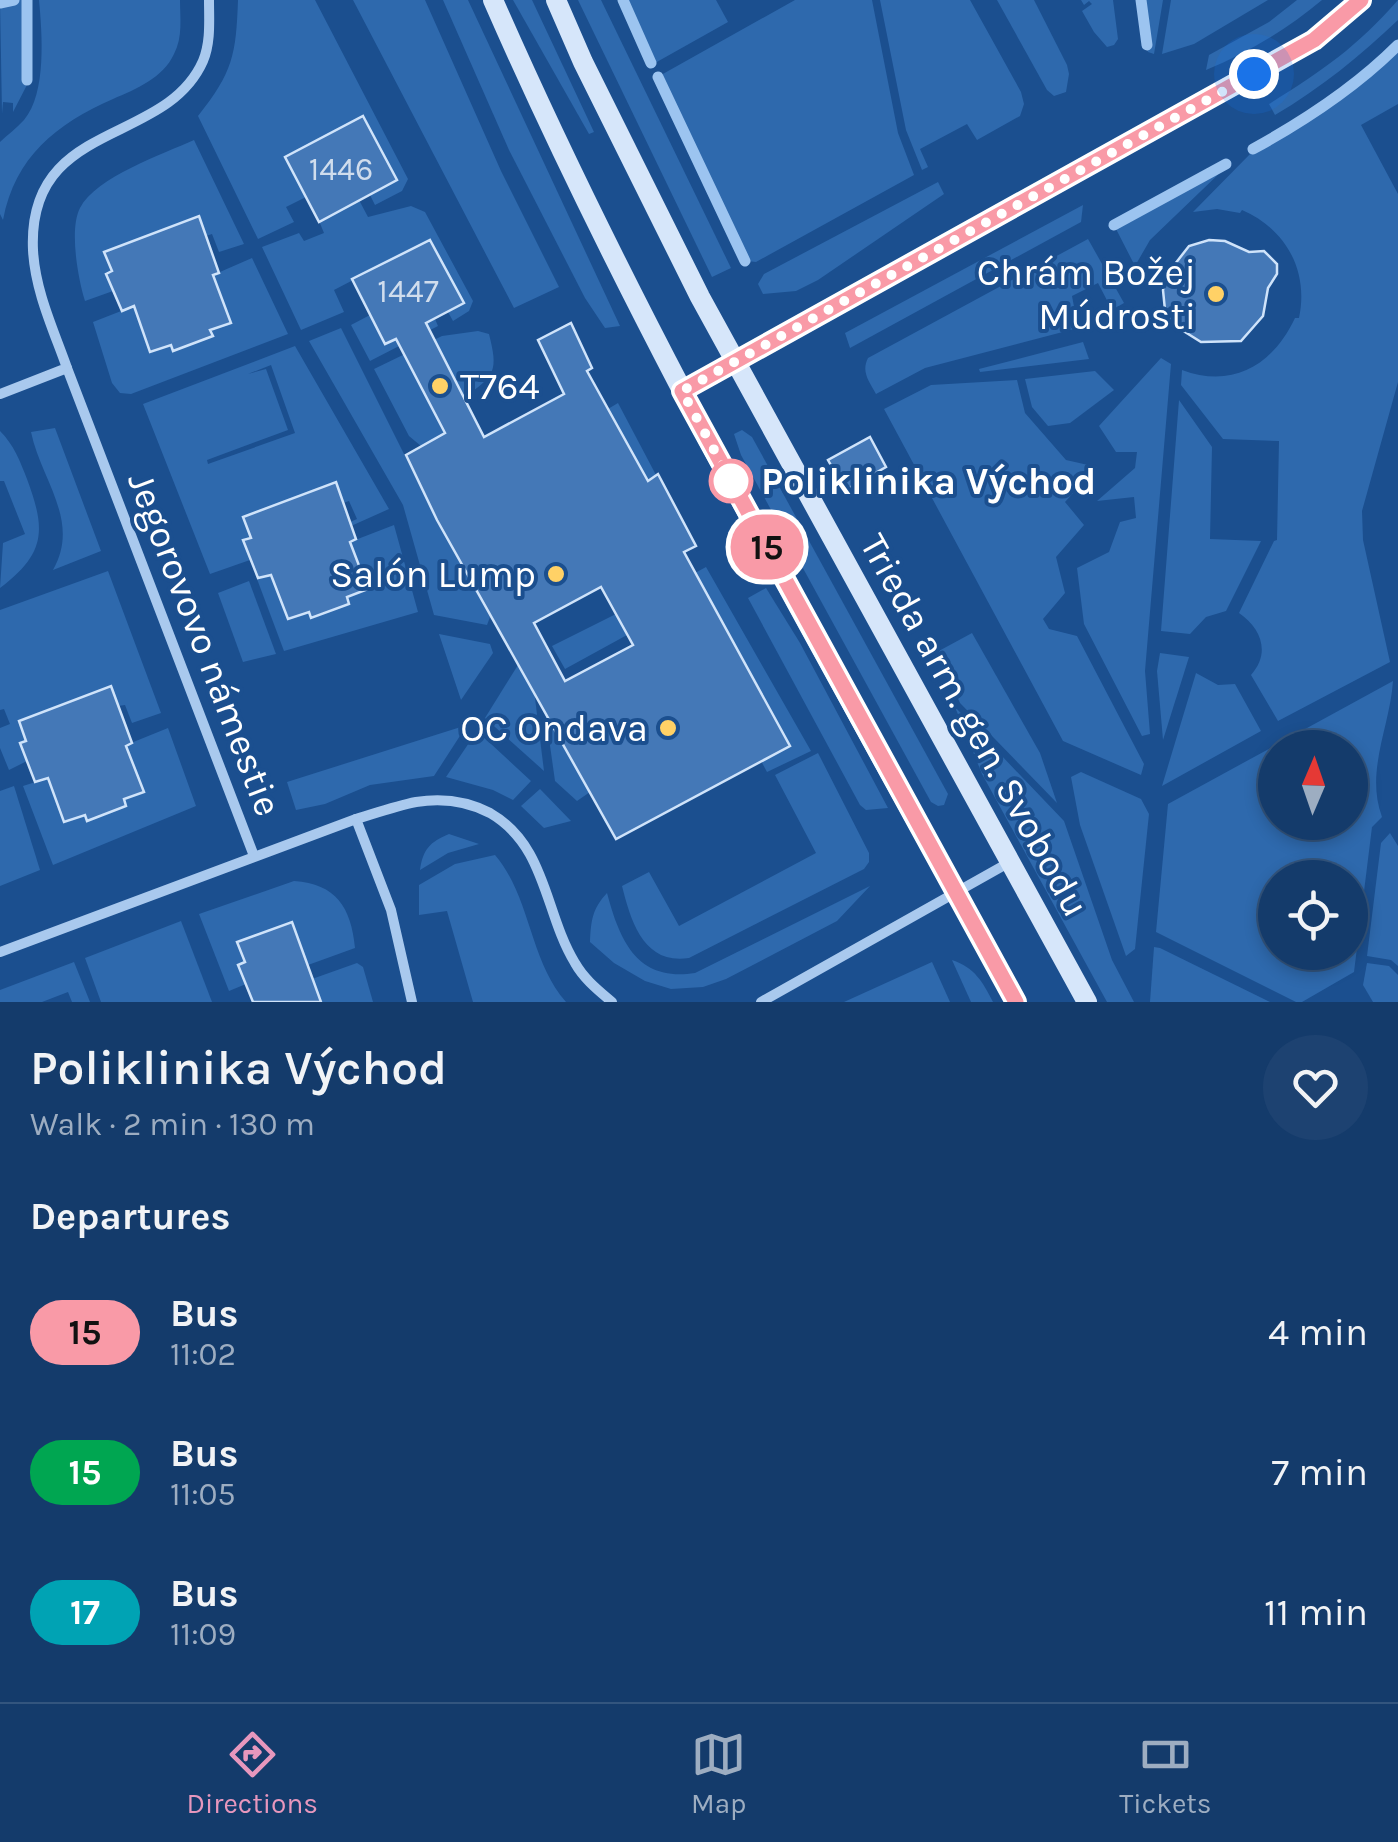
<!DOCTYPE html>
<meta charset="utf-8">
<style>
body{margin:0;font-family:Karla,sans-serif;background:#1d4271;color:#f1f3f6;height:100vh;display:flex;flex-direction:column;font-size:38px;white-space:nowrap}
*{box-sizing:border-box;margin:0}
p{font-size:32px;color:#9dadc1}
.icon{flex:none;width:55px;height:55px;fill:none;stroke:currentColor;stroke-width:2;stroke-linecap:round;stroke-linejoin:round}
.map{position:relative;height:1002px;overflow:hidden}
.sheet{display:flex;flex-direction:column;background:#143b6b;flex:1}
.sheet>*{flex:none}
.badge{padding:0 20px;border-radius:32px;font-size:35px;line-height:65px}
.needle{width:65px;rotate:2deg}
.controls{position:absolute;left:1258px;top:730px;display:grid;gap:20px}
.controls a{display:grid;place-items:center;width:110px;height:110px;border-radius:50%;background:#143b6b;box-shadow:0 5px 15px #0003,0 0 0 2px #33557e;font-size:50px}
.you{position:absolute;width:50px;height:50px;margin:-25px;border:8px solid #fff;border-radius:50%;background:#1a73e8;box-shadow:0 0 0 15px #1a73e833}
.map>.badge{position:absolute;translate:-50% -50%;box-shadow:0 0 0 5px #fff}
h2{padding:0 30px;font-size:38px;line-height:90px}
.round{display:grid;place-items:center;flex:none;width:105px;height:105px;border-radius:52px;background:#1d4271}
.overview{display:flex;align-items:center;justify-content:space-between;height:170px;padding:0 30px}
h1{font-size:48px;font-weight:600;line-height:75px}
ul{padding:0;list-style:none}
li{display:flex;align-items:center;gap:30px;height:140px;padding:0 30px}
li div{flex:1}
li b{display:block;font-size:38px}
li em{font-style:normal}
li .badge{min-width:110px;font-weight:700;text-align:center}
.dock{display:flex;justify-content:space-around;align-items:center;height:140px;border-top:2px solid #33557e;background:#143b6b;font-size:28px;color:#9dadc1}
.dock a{display:grid;justify-items:center;gap:5px}
.dock .active{color:#e797bd}
.map>svg:first-child{display:block}
.green{fill:#2e69ad;fill-rule:evenodd}
.lines{fill:none;stroke-linecap:round;stroke-linejoin:round}
.stream{stroke:#9cc4f0;stroke-width:11}
.building{fill:#4478b7;stroke:#cfe3fa;stroke-width:2.5;fill-rule:evenodd}
.street{stroke:#a9c9ee;stroke-width:10}
.secondary{stroke:#d6e6fa;stroke-width:20}
.line-casing{stroke:#fff;stroke-width:22}
.line{stroke:#f99aa7;stroke-width:15}
.walk{stroke:#fff;stroke-width:10;stroke-dasharray:0 18}
.poi-dot{fill:#ffd166;stroke:#1b4f8f;stroke-width:4}
.stop-dot{fill:#fff;stroke:#f99aa7;stroke-width:5}
.labels{text-anchor:middle;stroke-width:8;stroke-linejoin:round;paint-order:stroke}
.number-label{font-size:32px;fill:#d0dded}
.poi-label{font-size:38px;fill:#fff;stroke:#1b4f8f;text-anchor:end}
.stop-label{font-size:38px;font-weight:bold;fill:#fff;stroke:#1b4f8f;text-anchor:start}
.street-label{font-size:38px;fill:#fff;stroke:#1b4f8f}
</style>
<div class="map">
<svg width="1398" height="1002" viewBox="0 0 1398 1002">
<rect width="100%" height="100%" fill="#1b4f8f"/>
<g class="green">
<polygon points="0,0 24,0 24,81 28,83 13,112 13,103 3,102 2,114"/>
<path d="M39,0H180C180,18 183,37 174,54C163,78 136,89 113,99C56,124 15,157 3,220L0,214V142C7,135 17,128 24,120C47,93 42,33 39,0Z"/>
<path d="M238,0H315L408,179L402,191L375,205L370,195L397,180L363,116L285,157L306,197L286,207L294,222L258,239L198,116C233,72 236,55 238,0Z"/>
<polygon points="353,0 425,0 501,171 559,287 514,308"/>
<polygon points="443,0 468,0 620,326 605,328 585,298 509,150"/>
<polygon points="513,0 532,0 594,132 589,134"/>
<polygon points="578,0 601,0 731,268 712,277"/>
<polygon points="626,0 716,0 728,22 655,63"/>
<polygon points="795,0 872,0 898,133 914,175 756,262 747,261 661,75"/>
<polygon points="880,0 970,0 1021,92 1024,104 1020,116 977,140 967,124 920,149 928,167 922,170 906,130"/>
<polygon points="997,0 1034,0 1067,65 1069,74 1066,92 1054,96 1047,90"/>
<polygon points="1081,0 1113,0 1118,39 1114,45 1107,47 1094,32 1082,11 1092,4 1089,1 1084,5"/>
<polygon points="1143,0 1163,0 1154,54 1148,52 1146,46 1149,45"/>
<polygon points="1171,0 1268,0 1194,44 1162,54"/>
<path d="M1297,0H1322C1286,30 1249,52 1206,70L1209,55L1269,22Z"/>
<path d="M1398,0V20C1360,56 1321,88 1275,115L1269,104C1322,71 1357,47 1398,0Z"/>
<path d="M1398,47V104L1361,125L1398,194V382L1362,511L1363,540L1390,662L1278,721L1251,675C1271,653 1261,628 1239,613L1274,541L1277,540L1279,441L1223,439L1181,385L1182,370C1233,389 1273,365 1295,318H1299C1309,271 1286,229 1242,210L1240,213L1217,209L1193,212L1253,151L1302,124L1350,90Z"/>
<path d="M194,140L244,244L219,252L212,234L206,236L198,216L104,252L112,271L107,274L113,291L85,301C78,279 69,229 80,208C96,177 163,154 194,140Z"/>
<polygon points="1227,166 1150,240 1135,266 1115,227"/>
<polygon points="938,182 944,194 818,280 796,291 763,294 758,284 764,274"/>
<polygon points="359,200 368,217 411,206 425,212 473,301 469,311 453,321 448,312 464,303 430,240 334,290 344,312 301,330 262,247 299,233 304,241 324,233 319,221"/>
<polygon points="1083,205 1081,222 850,348 845,333"/>
<path d="M1088,239L1124,303L1112,310L1098,283L1072,296L1078,328L925,368L876,394C869,381 861,372 868,358Z"/>
<polygon points="252,258 288,334 131,394 120,393 112,383 93,322 134,306 171,345 212,335 213,275"/>
<polygon points="370,315 386,344 435,319 438,326 370,361 351,325"/>
<polygon points="341,328 437,520 490,617 487,625 434,615 403,505 309,341"/>
<path d="M478,331L489,334C498,370 496,376 464,397L445,361L416,376L434,411L462,449L434,439L421,446L409,436L374,369L442,336Z"/>
<polygon points="1083,342 1089,359 980,372 979,369"/>
<path d="M295,346L389,509L351,526L350,522L357,519L349,501L343,503L335,483L243,517L251,538L243,541L250,560L210,574L143,404ZM271,365L295,433L208,464L207,460L288,430L266,369L248,374Z"/>
<polygon points="1161,358 1171,364 1145,671 1150,734 1142,736 1084,624 1077,568 1109,552 1120,522 1136,518 1134,497 1097,501 1135,468 1137,452 1116,452 1099,426"/>
<polygon points="1095,371 1114,390 1070,423 1048,426 1032,407 1025,379"/>
<polygon points="1017,380 1025,413 1066,460 1097,467 1065,502 1084,525 1056,557 1065,593 1043,619 1049,629 1077,636 1144,764 1141,775 1063,741 884,409 931,385"/>
<polygon points="1179,400 1212,447 1210,539 1261,541 1226,611 1206,617 1190,634 1161,631"/>
<polygon points="618,403 656,475 647,480 608,409"/>
<path d="M55,428L101,551L53,570C81,521 41,480 31,432Z"/>
<polygon points="742,430 752,437 948,794 944,805 938,806 931,802 741,455 734,434"/>
<path d="M0,431C14,445 20,461 27,479C46,530 46,553 0,588L3,543L25,534L4,481H0Z"/>
<polygon points="394,525 418,612 284,651 257,579 271,575 288,619 309,612 312,618 349,604 347,597 368,589 350,542"/>
<polygon points="706,567 811,751 767,772 761,761 790,745 695,573"/>
<polygon points="108,571 161,713 132,723 125,705 118,706 110,686 20,721 26,741 21,743 27,761 9,770 0,748 0,728 10,724 4,709 0,710 0,610"/>
<polygon points="249,581 276,654 243,662 218,593"/>
<polygon points="766,588 800,643 888,808 866,810 860,805 748,598"/>
<polygon points="616,614 627,635 565,669 552,646"/>
<polygon points="972,633 1040,753 1057,803 960,703 937,652"/>
<polygon points="439,634 490,644 493,653 461,700"/>
<polygon points="1160,653 1189,657 1163,740 1157,671"/>
<polygon points="526,661 534,690 544,771 485,718 518,665"/>
<polygon points="1196,673 1218,685 1235,684 1261,731 1162,786"/>
<path d="M1393,681C1390,727 1365,771 1382,817L1372,827L1354,972L1302,1002H1296L1156,932L1168,804ZM1275,748H1350V822H1275ZM1275,878H1350V952H1275Z"/>
<polygon points="955,707 1064,821 1112,960 1134,1002 1107,1002 982,774"/>
<polygon points="545,710 590,792 577,801 555,781"/>
<polygon points="467,725 434,776 370,785 325,804 296,810 287,782"/>
<polygon points="168,728 196,806 53,865 23,786 48,778 65,821 85,815 88,821 125,806 124,799 143,791 126,745"/>
<polygon points="477,731 531,781 513,800 493,790 446,777"/>
<path d="M818,753L869,853V862L864,869L689,958C644,965 631,922 622,886L649,872L679,926L816,853L775,775Z"/>
<polygon points="1081,772 1141,799 1149,814 1135,949 1126,956 1080,825 1071,777"/>
<polygon points="14,786 40,870 0,886 0,791"/>
<polygon points="540,789 571,821 544,828 521,806"/>
<polygon points="1390,833 1398,846 1398,966 1391,960 1367,956 1381,843"/>
<path d="M449,834L479,844L448,853L420,870C423,849 430,842 449,834Z"/>
<path d="M495,855C531,897 529,960 566,1002H473L447,911L419,915V885L455,864Z"/>
<path d="M294,881C336,884 351,907 355,948L308,965L292,923L237,942L245,962L239,965L246,984L229,991L199,914Z"/>
<path d="M870,886L837,921L726,979L703,987L671,989L645,981L614,963L590,942C591,921 592,909 607,893C620,941 637,982 695,973Z"/>
<polygon points="181,921 212,1002 101,1002 85,958"/>
<polygon points="1154,947 1160,948 1270,1002 1150,1002"/>
<path d="M952,960C975,968 982,981 993,1002H971Z"/>
<polygon points="74,962 90,1002 72,1002 68,992 42,1002 0,1002 0,990"/>
<polygon points="932,962 950,1002 844,1002"/>
<polygon points="357,963 363,967 373,1002 321,1002 312,979"/>
<polygon points="1367,963 1389,966 1398,975 1398,1002 1373,1002 1363,985"/>
</g>
<g class="lines">
<g class="stream">
<polyline points="623,0 651,63"/>
<polyline points="1141,0 1147,45"/>
<polyline points="0,3 14,0"/>
<polyline points="658,77 745,261"/>
<polyline points="27,80 27,0"/>
<path d="M1253,149C1306,120 1355,88 1398,45"/>
<polyline points="1114,225 1226,164"/>
</g>
</g>
<g class="building">
<polygon points="363,116 397,180 319,222 285,157"/>
<polygon points="199,216 219,273 213,275 231,323 210,330 213,336 173,351 171,345 150,352 134,306 122,311 106,274 112,271 104,252"/>
<path d="M430,240L464,303L426,323L484,437L564,394L538,340L571,323L592,368L587,371L648,481L658,474L696,546L684,552L790,746L616,839L437,520L406,455L445,433L396,339L385,344L352,279ZM601,587L633,645L565,681L534,623Z"/>
<polygon points="1209,240 1225,241 1249,252 1264,251 1277,264 1277,274 1268,288 1263,316 1241,341 1201,342 1166,320 1163,290 1168,273 1189,246"/>
<polygon points="870,437 886,467 845,490 828,460"/>
<polygon points="336,482 356,539 350,542 368,589 347,597 349,604 311,618 309,612 288,619 271,575 258,578 243,540 251,538 243,517"/>
<polygon points="111,686 132,743 126,746 144,792 124,799 126,806 87,821 85,815 64,822 48,778 35,782 20,743 26,741 19,721"/>
<polygon points="292,922 321,1002 253,1002 238,965 245,962 237,942"/>
</g>
<g class="lines">
<g class="street">
<polyline points="67,368 254,856"/>
<polyline points="683,391 1314,40 1361,0"/>
<path d="M0,394L67,368C54,331 35,291 33,250C27,119 165,147 203,61C211,42 209,20 209,0"/>
<polyline points="356,819 391,910 412,1002"/>
<path d="M0,952L356,819C376,813 396,806 416,802C441,798 467,801 490,813C547,846 544,912 575,963C584,979 598,990 612,1002"/>
<polyline points="761,1002 1010,862"/>
</g>
<g class="secondary">
<path d="M493,0C644,345 836,671 1016,1002"/>
<polyline points="556,0 583,62 700,297 1087,1002"/>
</g>
</g>
<g class="lines">
<g class="line-casing">
<polyline id="line" points="1016,1002 682,391 1314,40 1361,0"/>
</g>
<use href="#line" class="line"/>
<polyline class="walk" points="731,481 682,391 1254,74"/>
</g>
<g class="poi-dot">
<circle cx="1216" cy="294" r="10"/>
<circle cx="440" cy="386" r="10"/>
<circle cx="556" cy="574" r="10"/>
<circle cx="668" cy="728" r="10"/>
</g>
<circle class="stop-dot" cx="731" cy="481" r="20"/>
<g class="labels">
<g class="number-label">
<text x="341" y="180">1446</text>
<text x="408" y="302">1447</text>
</g>
<g class="poi-label">
<text x="1196" y="285">Chrám Božej<tspan x="1196" dy="44">Múdrosti</tspan></text>
<text x="460" y="399" text-anchor="start">T764</text>
<text x="536" y="587">Salón Lump</text>
<text x="648" y="741">OC Ondava</text>
</g>
<g class="stop-label">
<text x="761" y="494">Poliklinika Východ</text>
</g>
<g class="street-label">
<text transform="translate(205 644) rotate(69)" y="13">Jegorovovo námestie</text>
<text transform="translate(975 725) rotate(61)" y="13">Trieda arm. gen. Svobodu</text>
</g>
</g>
</svg>
<div class="controls">
<a><svg class="needle" viewBox="-14 -14 28 28"><path d="M0-13l5 13h-10z" fill="#e53935"/><path d="M0 13l5-13h-10z" fill="#9dadc1"/></svg></a>
<a><svg class="icon" aria-label="locate" viewBox="0 0 24 24"><circle cx="12" cy="12" r="6"/><path d="M12 2v4M12 18v4M2 12h4M18 12h4"/></svg></a>
</div>
<div class="you" style="left:1254px;top:74px"></div>
<b class="badge" style="left:767px;top:547px;background:#f99aa7;color:#111">15</b>
</div>
<section class="sheet">
<div class="overview"><div><h1>Poliklinika Východ</h1><p>Walk · 2 min · 130 m</p></div><a class="round"><svg class="icon" aria-label="heart" viewBox="0 0 24 24"><path d="M12 20l-8-8c-3-5 5-10 8-4 3-6 11-1 8 4z"/></svg></a></div>
<h2>Departures</h2>
<ul>
<li><span class="badge" style="background:#f99aa7;color:#111">15</span><div><b>Bus</b><p>11:02</p></div><em>4 min</em></li>
<li><span class="badge" style="background:#00a651;color:#fff">15</span><div><b>Bus</b><p>11:05</p></div><em>7 min</em></li>
<li><span class="badge" style="background:#00a3b4;color:#fff">17</span><div><b>Bus</b><p>11:09</p></div><em>11 min</em></li>
</ul>
</section>
<nav class="dock">
<a class="active"><svg class="icon" aria-label="directions" viewBox="0 0 24 24"><path d="M12 3l9 9-9 9-9-9zM9 14v-3h6M13 9l2 2-2 2"/></svg>Directions</a>
<a><svg class="icon" aria-label="map" viewBox="0 0 24 24"><path d="M3 6l6-2 6 2 6-2v14l-6 2-6-2-6 2zM9 4v14M15 6v14"/></svg>Map</a>
<a><svg class="icon" aria-label="tickets" viewBox="0 0 24 24"><path d="M3 7h18v10H3zM15 7v10"/></svg>Tickets</a>
</nav>
